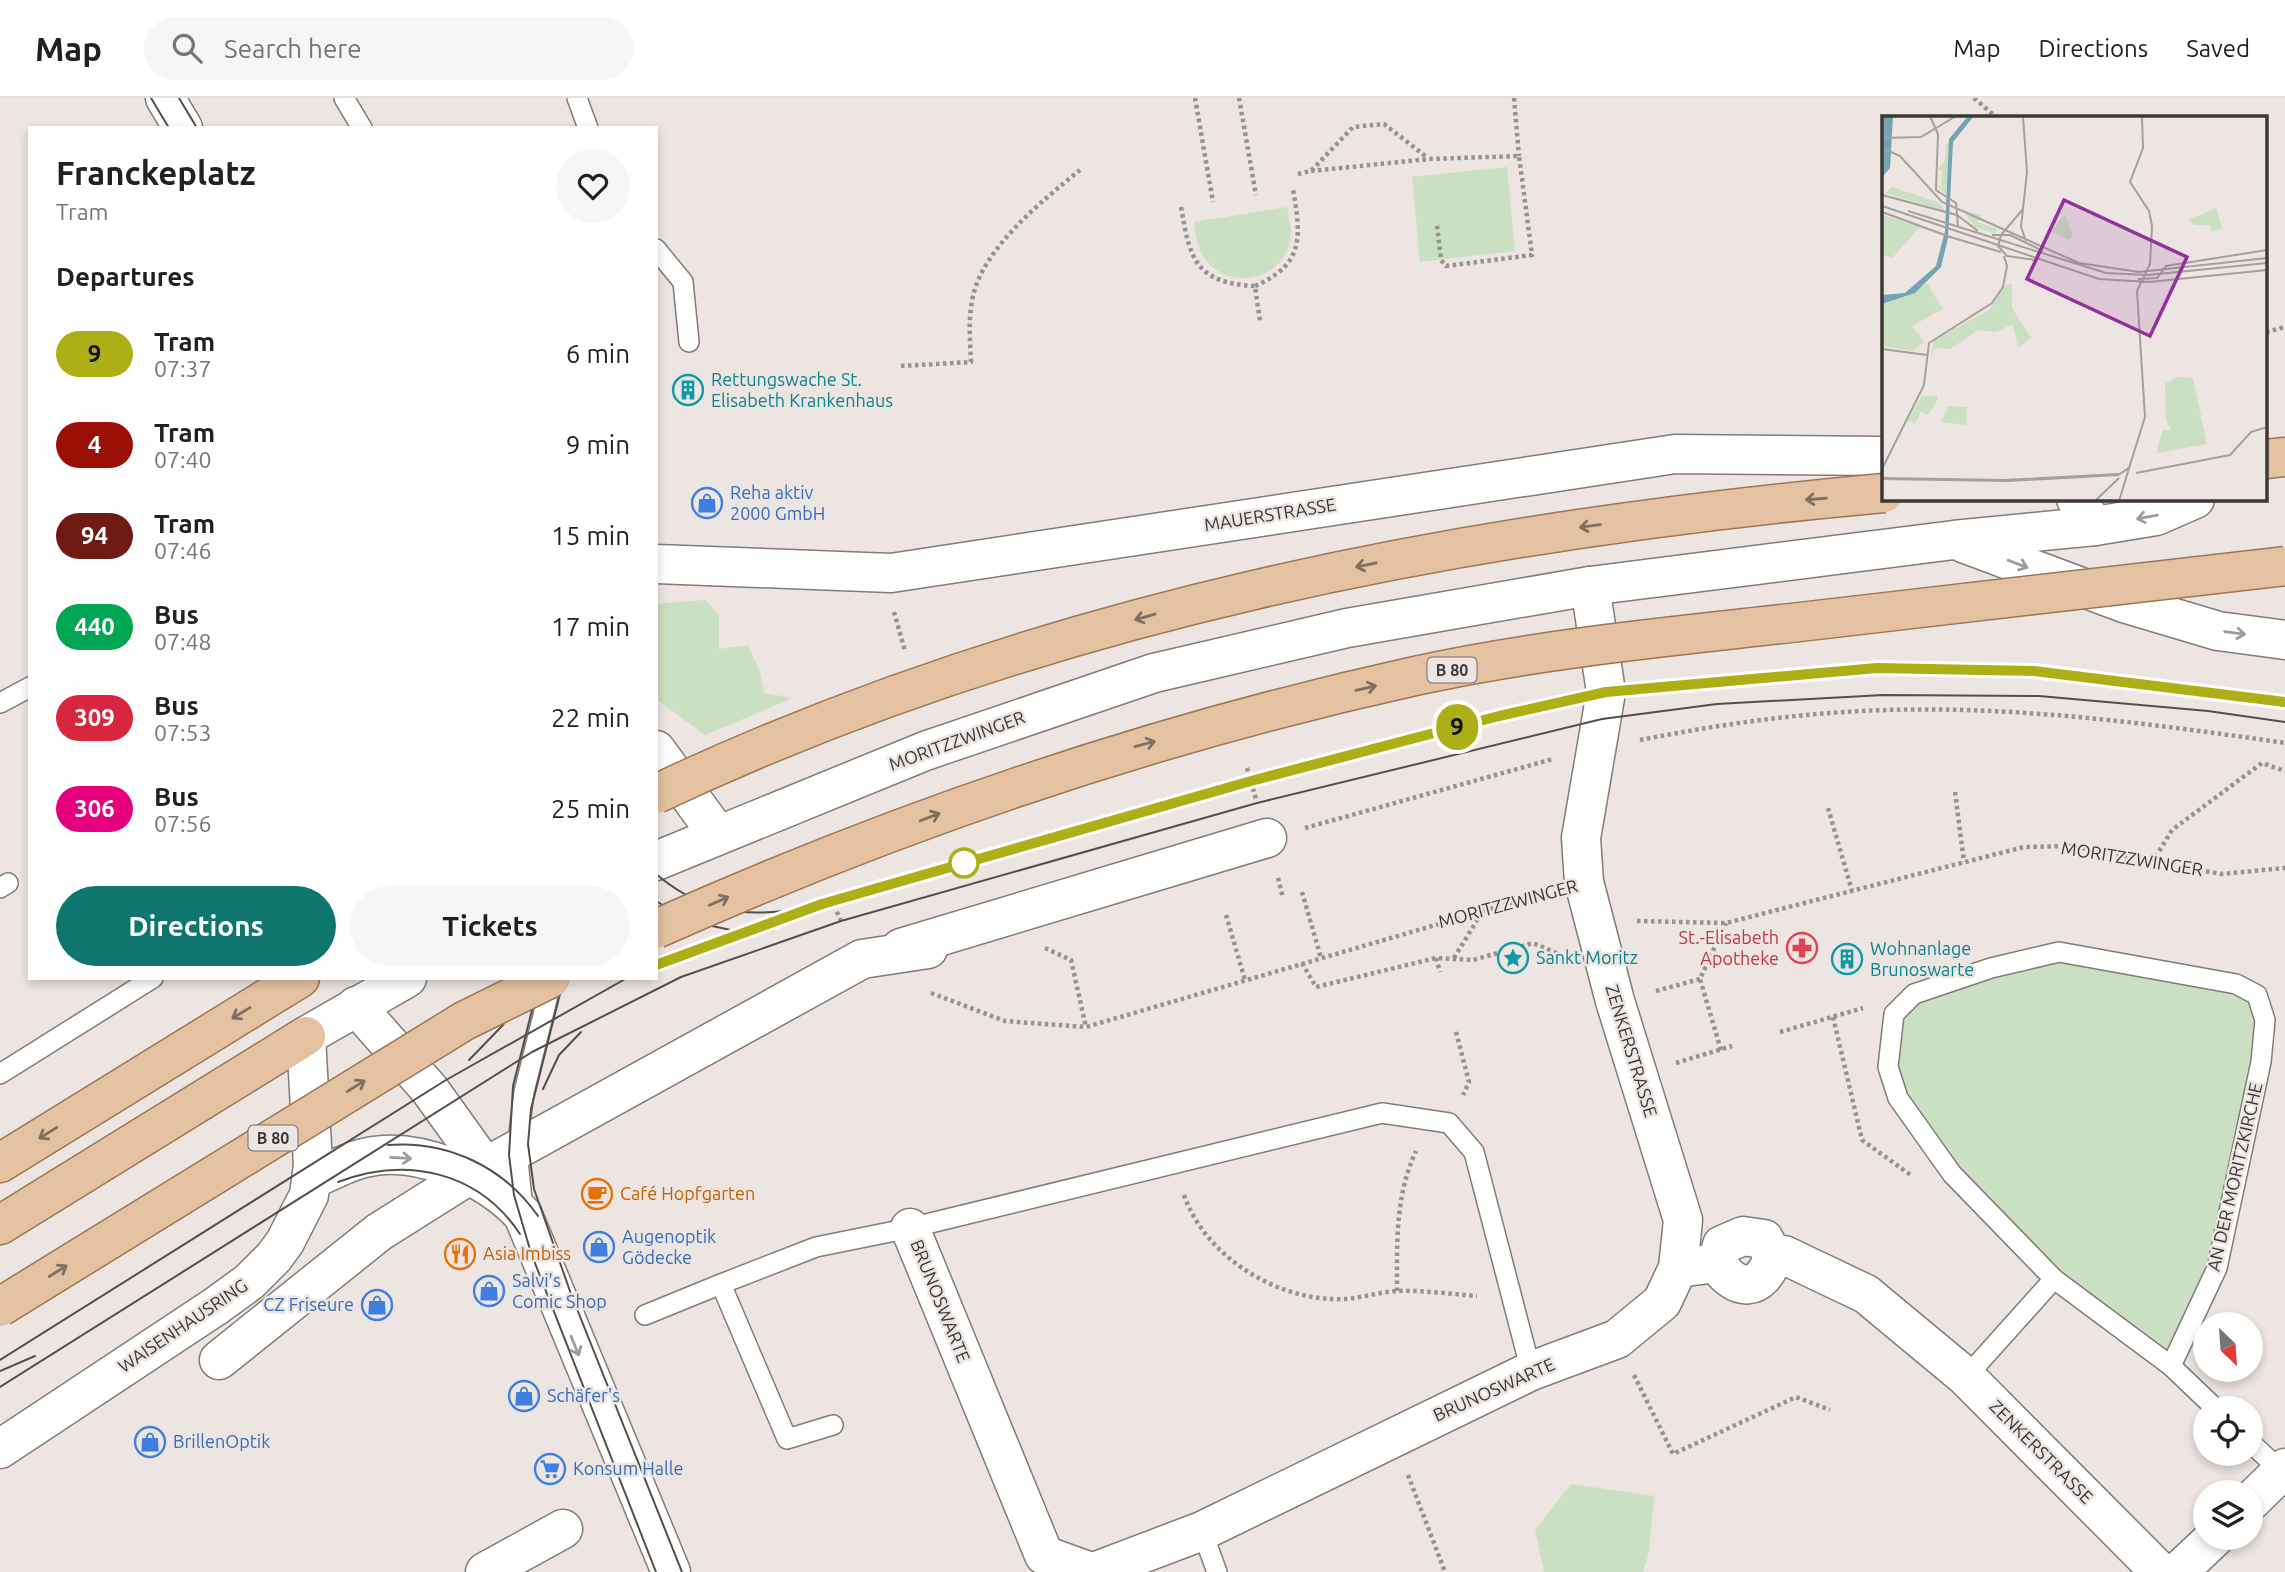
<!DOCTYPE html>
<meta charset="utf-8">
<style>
body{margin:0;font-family:Ubuntu,sans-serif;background:#f6f6f6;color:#202124;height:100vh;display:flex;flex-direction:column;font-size:26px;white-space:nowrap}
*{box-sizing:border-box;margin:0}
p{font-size:23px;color:#757577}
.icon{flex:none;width:38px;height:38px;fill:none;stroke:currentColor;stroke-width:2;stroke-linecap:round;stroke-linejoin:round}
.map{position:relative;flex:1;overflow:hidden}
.sheet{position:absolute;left:28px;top:28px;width:630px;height:854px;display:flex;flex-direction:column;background:#fff;border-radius:0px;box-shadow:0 4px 10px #0003}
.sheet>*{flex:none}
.badge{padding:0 14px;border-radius:23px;font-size:24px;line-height:46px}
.needle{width:46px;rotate:155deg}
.tools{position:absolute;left:2193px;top:1214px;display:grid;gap:14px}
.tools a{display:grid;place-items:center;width:70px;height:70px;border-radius:50%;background:#fff;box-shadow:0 4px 10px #0003;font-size:35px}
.map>.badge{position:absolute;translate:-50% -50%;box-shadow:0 0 0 4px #fff}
h2{padding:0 28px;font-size:26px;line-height:63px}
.round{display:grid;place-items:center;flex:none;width:74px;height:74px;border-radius:37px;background:#f6f6f6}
.headline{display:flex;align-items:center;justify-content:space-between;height:119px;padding:0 28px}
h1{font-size:33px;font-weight:700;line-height:52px}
.primary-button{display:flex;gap:14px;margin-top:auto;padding:14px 28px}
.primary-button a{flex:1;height:80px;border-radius:42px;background:#0f766e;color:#fff;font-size:28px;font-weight:700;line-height:80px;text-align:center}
.primary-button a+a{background:#f6f6f6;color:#202124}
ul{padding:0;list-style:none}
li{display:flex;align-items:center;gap:21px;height:91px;padding:0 28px}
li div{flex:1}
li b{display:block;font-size:26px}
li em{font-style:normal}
li .badge{min-width:77px;font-weight:700;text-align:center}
header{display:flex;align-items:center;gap:42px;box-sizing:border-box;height:98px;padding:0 35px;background:#fff;border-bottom:2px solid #e0e0e0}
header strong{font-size:33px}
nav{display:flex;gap:38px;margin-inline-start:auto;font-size:24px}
.search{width:490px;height:63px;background:#f6f6f6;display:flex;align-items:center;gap:18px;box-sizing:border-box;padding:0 24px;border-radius:38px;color:#757577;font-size:26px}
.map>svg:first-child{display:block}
.green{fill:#cbdfc2}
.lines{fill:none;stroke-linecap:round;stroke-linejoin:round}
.lane-casing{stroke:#827c78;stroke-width:22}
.street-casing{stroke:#827c78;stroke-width:41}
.secondary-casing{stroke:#827c78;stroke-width:41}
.primary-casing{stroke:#9c7654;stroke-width:41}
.path{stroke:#97928f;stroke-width:4.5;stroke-dasharray:3.5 3.5;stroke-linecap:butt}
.lane{stroke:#fff;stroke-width:19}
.street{stroke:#fff;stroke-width:38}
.secondary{stroke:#fff;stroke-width:38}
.primary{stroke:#e3c1a1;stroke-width:38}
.tram{stroke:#524f4d;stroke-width:2}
.primary-bridge-casing{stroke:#9c7654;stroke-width:41;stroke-linecap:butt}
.primary-bridge{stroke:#e3c1a1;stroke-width:38}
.oneway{stroke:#7e6f61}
.oneway2{stroke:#9d9c9b}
.line-casing{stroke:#fff;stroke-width:16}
.line{stroke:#adaf17;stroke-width:10}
.stop-dot{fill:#fff;stroke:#adaf17;stroke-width:3.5}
.labels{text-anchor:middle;stroke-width:5;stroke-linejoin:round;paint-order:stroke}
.shield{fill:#ece5e1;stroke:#706c6a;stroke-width:2}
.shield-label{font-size:16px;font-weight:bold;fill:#3b3837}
.culture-label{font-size:18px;fill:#0d838f;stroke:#ece5e1;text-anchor:start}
.shop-label{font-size:18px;fill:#366cbe;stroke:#ece5e1;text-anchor:start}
.street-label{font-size:18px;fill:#3b3837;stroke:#ece5e1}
.health-label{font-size:18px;fill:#be3a42;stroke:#ece5e1;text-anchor:end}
.food-label{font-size:18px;fill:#c56008;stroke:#ece5e1;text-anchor:start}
.inset-road{fill:none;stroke:#a5a09d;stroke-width:2}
.view{fill:#91329b;fill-opacity:0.15;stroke:#91329b;stroke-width:3.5}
.inset-edge{fill:none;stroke:#3b3837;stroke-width:3.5}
</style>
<header>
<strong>Map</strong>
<div class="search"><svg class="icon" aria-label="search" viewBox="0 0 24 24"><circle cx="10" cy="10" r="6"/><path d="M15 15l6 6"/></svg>Search here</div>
<nav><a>Map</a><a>Directions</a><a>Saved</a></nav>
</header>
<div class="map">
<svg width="2285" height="1474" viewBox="0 0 2285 1474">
<rect width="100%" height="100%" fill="#ece5e1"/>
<g class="green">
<polygon points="1507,69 1515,153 1420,164 1412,79"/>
<path d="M1287,109C1289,122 1293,135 1289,148C1277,185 1227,191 1205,161C1197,149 1196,138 1194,124Z"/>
<polygon points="705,502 719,517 719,551 748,547 760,574 764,595 793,600 705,637 656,601 656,506"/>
<polygon points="2059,854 2236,886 2265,922 2217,1170 2171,1268 2054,1181 1898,1000 1889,951 1914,896"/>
<polygon points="1571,1386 1654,1398 1649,1454 1643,1474 1544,1474 1535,1432"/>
</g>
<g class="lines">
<g class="lane-casing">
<g id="lane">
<polyline points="344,0 362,30"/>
<polyline points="577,0 588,30"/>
<polyline points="656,151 683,184 689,244"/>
<polyline points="0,605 30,589"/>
<polyline points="0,790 8,785"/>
<polyline points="0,976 153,880"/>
<polyline points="522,1102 517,1052 524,994 552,881"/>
<polyline points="2054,1181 1952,1076 1898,1000 1888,969 1894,916 1914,896 1991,870 2059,854 2236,886 2257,897 2265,922 2261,964 2217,1170 2171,1268"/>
<polyline points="645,1217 721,1186"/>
<polyline points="1966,1279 2054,1181 2171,1268 2216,1311"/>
<polyline points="833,1327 787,1341 721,1186 816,1149 910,1130 1382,1015 1449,1025 1474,1054 1531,1273"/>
<polyline points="2250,1344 2282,1374"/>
<polyline points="1202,1433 1217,1474"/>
</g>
</g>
<g class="street-casing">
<g id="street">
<polyline points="165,0 183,30"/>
<polyline points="2076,401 2095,428"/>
<polyline points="656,466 891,475 1675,356 1884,358"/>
<polyline points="656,652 718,737"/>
<polyline points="901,850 1267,740"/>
<polyline points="356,908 430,992 486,1070 503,1086"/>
<path d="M313,1081C329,1074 347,1064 364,1060C417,1047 487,1078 523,1117L671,1474"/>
<polyline points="910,1130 1044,1457 1091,1474"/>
<path d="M1717,1165C1736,1195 1762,1194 1773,1159"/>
<polyline points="1678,1170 1717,1165 1722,1147 1743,1138 1764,1141 1773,1159 1784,1157 1866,1196 1966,1279 2160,1474"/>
<polyline points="219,1262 379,1134 460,1083 862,861 928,851"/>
<polyline points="2250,1404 2285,1370"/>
<polyline points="485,1474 563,1431"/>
<polyline points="1094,1474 1202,1433 1531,1273 1617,1241 1662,1204 1678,1170 1683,1122 1615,903 1584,784 1581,740 1606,594 1590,488"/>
<polyline points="2178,1474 2214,1440"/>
</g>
</g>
<g class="secondary-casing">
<g id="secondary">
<polyline points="1963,445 2124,505 2218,533 2285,542"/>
<polyline points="656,763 925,653 1154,575 1347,530 1590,488 1954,442 2095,428 2156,418 2195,401"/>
<polyline points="0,1351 216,1208 249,1184 274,1159 285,1144 309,1097 313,1067 306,938 407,880"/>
</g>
</g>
<g class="primary-casing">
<g id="primary">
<polyline points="2266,361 2285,359"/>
<polyline points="0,1065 300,880"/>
<polyline points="0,1127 306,938"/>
</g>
</g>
<g class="path">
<polyline points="1195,0 1213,104"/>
<polyline points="1239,0 1256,97"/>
<polyline points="1514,0 1519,58"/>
<polyline points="1974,0 1996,19"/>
<polyline points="1311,73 1429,61 1519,58 1532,157 1446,168 1441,162 1437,127"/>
<polyline points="1298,76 1311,73 1353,29 1384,26 1428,60"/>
<path d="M1181,109C1190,162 1196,185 1255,188L1260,223"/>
<path d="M1255,188C1305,166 1301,138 1293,91"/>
<polyline points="2266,234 2285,229"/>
<path d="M901,268L971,264C970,242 968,220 973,198C984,149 1043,102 1080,72"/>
<polyline points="894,514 905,553"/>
<path d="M1640,642C1722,626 1804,614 1888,612C2020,608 2154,626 2285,645"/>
<polyline points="1247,670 1256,701"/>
<polyline points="1955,694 1964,764"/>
<polyline points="1828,710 1852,793"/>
<polyline points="1305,730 1553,661"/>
<polyline points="2152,765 2172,732 2262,665 2285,673"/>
<polyline points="1278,780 1283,800"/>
<polyline points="1302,794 1321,860"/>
<polyline points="831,801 842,825"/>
<polyline points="1226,817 1245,882"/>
<polyline points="1637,823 1726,825 2024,749 2072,748 2221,776 2285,770"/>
<polyline points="1045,850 1071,862 1086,929 1545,795"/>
<polyline points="1436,860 1440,874"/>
<polyline points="1454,860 1484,811"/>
<polyline points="1302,865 1316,889 1436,860 1473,862 1533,845 1559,856"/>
<polyline points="1656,893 1700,881"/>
<polyline points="931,895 1005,923 1086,929"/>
<polyline points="1833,919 1862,1042 1912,1078"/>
<polyline points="1456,934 1469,984 1463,997"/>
<polyline points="1780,934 1863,910"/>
<polyline points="1721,952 1700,881 1726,825"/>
<polyline points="1676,965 1732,948"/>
<path d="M1184,1097C1206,1160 1279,1204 1344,1201C1362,1200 1379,1194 1397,1193C1423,1192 1451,1196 1477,1198"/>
<path d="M1397,1193C1397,1145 1395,1098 1416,1053"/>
<polyline points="1634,1277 1673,1356 1796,1299 1830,1312"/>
<polyline points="1408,1377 1445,1474"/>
</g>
<use href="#lane" class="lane"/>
<use href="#street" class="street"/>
<use href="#secondary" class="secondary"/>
<use href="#primary" class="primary"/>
<g class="tram">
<polyline points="151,0 169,30"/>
<polyline points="179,0 197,30"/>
<path d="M656,776C695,809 734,819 784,813"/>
<polyline points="656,803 689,823 740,834"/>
<polyline points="656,867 822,806 968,764 1251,683 1499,618 1606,594 1877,570 2034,573 2285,604"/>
<polyline points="540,880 513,988 509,1057 514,1097 531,1155 656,1474"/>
<polyline points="564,880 531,1011 528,1046 534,1091 571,1196 682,1474"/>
<polyline points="469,962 503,927 528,880"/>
<polyline points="543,991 559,957 581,934"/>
<path d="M388,1047C447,1042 504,1069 538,1118"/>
<path d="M338,1084C406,1058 478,1073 520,1136"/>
<polyline points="0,1262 446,982 627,880"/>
<polyline points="0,1273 35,1258"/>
<polyline points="0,1289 532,954 681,879 841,823 1257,705 1602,621 1717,606 1883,597 2039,598 2208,613 2285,624"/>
</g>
<g class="primary-bridge-casing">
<g id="primary-bridge">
<path d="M656,696C1041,514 1462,433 1884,395"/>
<path d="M656,831C902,721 1152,636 1415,578C1538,551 1666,539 1791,525C1955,506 2120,487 2285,468"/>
<polyline points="0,1209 464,923 551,880"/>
</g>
</g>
<use href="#primary-bridge" class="primary-bridge"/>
</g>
<defs><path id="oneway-shaft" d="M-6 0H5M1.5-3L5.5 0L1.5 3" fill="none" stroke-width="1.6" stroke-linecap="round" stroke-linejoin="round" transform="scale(1.75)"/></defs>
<g class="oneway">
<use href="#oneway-shaft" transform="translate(1816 401) rotate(175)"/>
<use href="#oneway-shaft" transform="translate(1590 428) rotate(173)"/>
<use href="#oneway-shaft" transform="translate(1366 467) rotate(168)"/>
<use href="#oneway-shaft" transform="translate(1145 519) rotate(164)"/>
<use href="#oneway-shaft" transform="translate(1366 590) rotate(-13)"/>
<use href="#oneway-shaft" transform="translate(1145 646) rotate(-15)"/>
<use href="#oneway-shaft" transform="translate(930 719) rotate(-21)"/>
<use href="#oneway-shaft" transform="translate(719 803) rotate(-24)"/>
<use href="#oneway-shaft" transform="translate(241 915) rotate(149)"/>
<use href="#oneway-shaft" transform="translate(356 988) rotate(-32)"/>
<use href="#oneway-shaft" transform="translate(48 1035) rotate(148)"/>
<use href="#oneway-shaft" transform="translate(58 1173) rotate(-32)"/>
</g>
<g class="oneway2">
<use href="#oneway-shaft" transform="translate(2147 419) rotate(170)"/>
<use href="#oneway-shaft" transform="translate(2018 466) rotate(21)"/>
<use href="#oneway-shaft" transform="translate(2235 535) rotate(8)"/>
<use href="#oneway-shaft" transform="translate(401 1060) rotate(3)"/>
<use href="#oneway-shaft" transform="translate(575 1248) rotate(68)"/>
</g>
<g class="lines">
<g class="line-casing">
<polyline id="line" points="656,867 822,806 968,764 1251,683 1499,618 1606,594 1877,570 2034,573 2285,604"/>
</g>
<use href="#line" class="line"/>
</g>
<defs>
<g id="building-ring" transform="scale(1.575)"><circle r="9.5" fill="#ece5e1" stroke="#0f9aa8" stroke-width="1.5"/><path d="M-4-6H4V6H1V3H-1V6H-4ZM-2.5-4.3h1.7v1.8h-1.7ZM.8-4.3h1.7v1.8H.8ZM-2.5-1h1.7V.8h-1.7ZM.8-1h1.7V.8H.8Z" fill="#0f9aa8"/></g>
<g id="shop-ring" transform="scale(1.575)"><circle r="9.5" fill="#ece5e1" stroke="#3f7fe0" stroke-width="1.5"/><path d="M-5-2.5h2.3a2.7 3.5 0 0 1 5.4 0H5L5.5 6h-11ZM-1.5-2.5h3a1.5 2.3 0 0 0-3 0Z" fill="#3f7fe0"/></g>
<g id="pharmacy-ring" transform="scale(1.575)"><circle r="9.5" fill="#ece5e1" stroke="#e0444e" stroke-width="1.5"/><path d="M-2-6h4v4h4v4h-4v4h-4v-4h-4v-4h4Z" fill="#e0444e"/></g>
<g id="sight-ring" transform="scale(1.575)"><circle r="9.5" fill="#ece5e1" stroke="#0f9aa8" stroke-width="1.5"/><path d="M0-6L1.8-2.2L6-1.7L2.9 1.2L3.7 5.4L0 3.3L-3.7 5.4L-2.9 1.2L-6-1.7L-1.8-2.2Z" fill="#0f9aa8"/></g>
<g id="cafe-ring" transform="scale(1.575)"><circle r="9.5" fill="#ece5e1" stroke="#e8710a" stroke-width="1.5"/><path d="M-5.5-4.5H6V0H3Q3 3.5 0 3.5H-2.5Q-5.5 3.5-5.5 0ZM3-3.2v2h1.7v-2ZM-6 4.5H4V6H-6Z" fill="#e8710a"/></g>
<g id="restaurant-ring" transform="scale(1.575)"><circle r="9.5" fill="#ece5e1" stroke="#e8710a" stroke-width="1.5"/><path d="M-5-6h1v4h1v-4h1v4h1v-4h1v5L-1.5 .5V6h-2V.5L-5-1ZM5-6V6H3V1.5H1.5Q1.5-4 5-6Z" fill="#e8710a"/></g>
<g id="supermarket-ring" transform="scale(1.575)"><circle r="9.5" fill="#ece5e1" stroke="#3f7fe0" stroke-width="1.5"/><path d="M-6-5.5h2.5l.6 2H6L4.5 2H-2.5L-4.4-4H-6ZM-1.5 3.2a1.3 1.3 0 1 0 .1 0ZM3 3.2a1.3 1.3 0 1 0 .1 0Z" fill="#3f7fe0"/></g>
</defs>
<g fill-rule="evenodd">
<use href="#building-ring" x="688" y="292"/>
<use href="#shop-ring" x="707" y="405"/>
<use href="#pharmacy-ring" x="1802" y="850"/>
<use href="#sight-ring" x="1513" y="860"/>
<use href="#building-ring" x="1847" y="861"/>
<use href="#cafe-ring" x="597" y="1096"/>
<use href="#shop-ring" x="599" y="1149"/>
<use href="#restaurant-ring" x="460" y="1156"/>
<use href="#shop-ring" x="489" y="1193"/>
<use href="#shop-ring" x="377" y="1207"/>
<use href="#shop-ring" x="524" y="1298"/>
<use href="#shop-ring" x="150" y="1344"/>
<use href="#supermarket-ring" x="550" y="1371"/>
</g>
<circle class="stop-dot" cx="964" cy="765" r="14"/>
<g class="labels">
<g class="shield">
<rect x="1427.5" y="559.5" width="49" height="25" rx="5"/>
<rect x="248.5" y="1027.5" width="49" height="25" rx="5"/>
</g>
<g class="shield-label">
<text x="1452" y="578">B 80</text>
<text x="273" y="1046">B 80</text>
</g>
<g class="culture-label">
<text x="711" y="288">Rettungswache St.<tspan x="711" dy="21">Elisabeth Krankenhaus</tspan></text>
<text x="1870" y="857">Wohnanlage<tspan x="1870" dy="21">Brunoswarte</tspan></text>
<text x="1536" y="866">Sankt Moritz</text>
</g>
<g class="shop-label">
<text x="730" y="401">Reha aktiv<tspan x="730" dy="21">2000 GmbH</tspan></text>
<text x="622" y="1145">Augenoptik<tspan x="622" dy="21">Gödecke</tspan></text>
<text x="512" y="1189">Salvi's<tspan x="512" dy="21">Comic Shop</tspan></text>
<text x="354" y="1213" text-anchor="end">CZ Friseure</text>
<text x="547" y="1304">Schäfer's</text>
<text x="173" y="1350">BrillenOptik</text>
<text x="573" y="1377">Konsum Halle</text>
</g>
<g class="street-label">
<text transform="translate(1270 417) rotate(-9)" y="6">MAUERSTRASSE</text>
<text transform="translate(957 643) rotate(-20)" y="6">MORITZZWINGER</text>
<text transform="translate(2132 761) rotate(9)" y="6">MORITZZWINGER</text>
<text transform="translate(1508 806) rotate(-15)" y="6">MORITZZWINGER</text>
<text transform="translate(1631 953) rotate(73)" y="6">ZENKERSTRASSE</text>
<text transform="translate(2235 1079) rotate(-77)" y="6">AN DER MORITZKIRCHE</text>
<text transform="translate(940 1203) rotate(68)" y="6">BRUNOSWARTE</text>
<text transform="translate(183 1228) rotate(-34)" y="6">WAISENHAUSRING</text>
<text transform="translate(1494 1292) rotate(-24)" y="6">BRUNOSWARTE</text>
<text transform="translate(2041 1354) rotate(45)" y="6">ZENKERSTRASSE</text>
</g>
<g class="health-label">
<text x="1779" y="846">St.-Elisabeth<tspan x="1779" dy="21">Apotheke</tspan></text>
</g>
<g class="food-label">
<text x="620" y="1102">Café Hopfgarten</text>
<text x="483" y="1162">Asia Imbiss</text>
</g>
</g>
<g transform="translate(1882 18)">
<rect width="385" height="385" fill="#ece5e1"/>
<path d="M64,27L67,28L64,79L56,70H59L60,54L56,53L63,44ZM10,71L56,86L63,95L3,77ZM334,92L340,113L330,116L328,109H313L306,104ZM81,94L99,99L96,106L115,113L113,118L93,111ZM183,98L191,119L188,124L169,116ZM0,99L38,111L10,142L0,138ZM45,167L61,193L30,210L42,226L31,235L0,230V188L28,179ZM125,168H130V192L149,222L136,232L131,208L114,216L96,214L68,233L54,232L48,241L52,224L107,194ZM295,261L311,262L325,328L274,337L281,314L289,315L284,304L283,268ZM40,280H55V285L46,299L39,295L33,308L26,304ZM66,290L85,291L84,309L59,306Z" fill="#cbdfc2"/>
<path d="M0,0H11L8,52L0,61ZM86,0H92L71,26L66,122L59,151L33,177L0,188V179L23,177L54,150L63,115L67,23Z" fill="#72a5b1"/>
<path class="inset-road" d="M48,0L56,18L54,74L74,87L76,110M141,0L145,56L139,111L144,125M0,22L39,21L74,0M0,32L18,40L60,86L197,147L257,156L385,142M0,79L75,99M0,90L217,163L267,166L385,154M141,93L119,119L116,130L125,140L153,144M26,95L224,157L266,159L385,147M0,96L68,121M75,99L96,115M110,119H128L161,135M68,121L119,136M256,163L275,162L284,150L385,134M0,233L45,239M0,353L42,269L47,227L110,187L121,171L125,150L122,140M254,357L348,339L369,316L385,311M0,362L122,364L237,358M0,363L126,365L236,359L247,352L263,301L255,175L268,148L270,110L267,95L248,66L261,32L260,0M213,385L237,362M237,385L249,346"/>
<path class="view" d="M182,84L305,141L268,220L145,163Z"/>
<rect width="385" height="385" class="inset-edge"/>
</g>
</svg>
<div class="tools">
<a><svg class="needle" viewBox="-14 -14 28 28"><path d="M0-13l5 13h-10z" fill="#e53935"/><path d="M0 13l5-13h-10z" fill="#757577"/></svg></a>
<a><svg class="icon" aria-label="locate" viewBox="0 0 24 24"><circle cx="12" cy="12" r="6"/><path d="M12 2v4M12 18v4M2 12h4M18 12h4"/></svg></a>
<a><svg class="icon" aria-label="layers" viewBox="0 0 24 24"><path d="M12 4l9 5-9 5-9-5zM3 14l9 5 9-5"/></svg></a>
</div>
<b class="badge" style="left:1457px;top:629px;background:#adaf17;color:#111">9</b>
<section class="sheet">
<div class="headline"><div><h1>Franckeplatz</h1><p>Tram</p></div><a class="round"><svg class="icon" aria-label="heart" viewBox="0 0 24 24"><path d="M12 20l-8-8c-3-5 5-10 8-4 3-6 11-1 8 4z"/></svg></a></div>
<h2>Departures</h2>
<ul>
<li><span class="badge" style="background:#adaf17;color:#111">9</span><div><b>Tram</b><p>07:37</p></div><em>6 min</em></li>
<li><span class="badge" style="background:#9b1006;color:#fff">4</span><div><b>Tram</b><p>07:40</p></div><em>9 min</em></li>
<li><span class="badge" style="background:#6f1b14;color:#fff">94</span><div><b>Tram</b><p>07:46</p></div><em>15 min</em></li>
<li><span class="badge" style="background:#00a651;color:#fff">440</span><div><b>Bus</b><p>07:48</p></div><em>17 min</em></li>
<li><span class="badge" style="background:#d7263d;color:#fff">309</span><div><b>Bus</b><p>07:53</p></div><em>22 min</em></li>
<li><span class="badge" style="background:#e6007e;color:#fff">306</span><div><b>Bus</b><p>07:56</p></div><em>25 min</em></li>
</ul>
<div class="primary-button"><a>Directions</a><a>Tickets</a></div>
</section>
</div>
